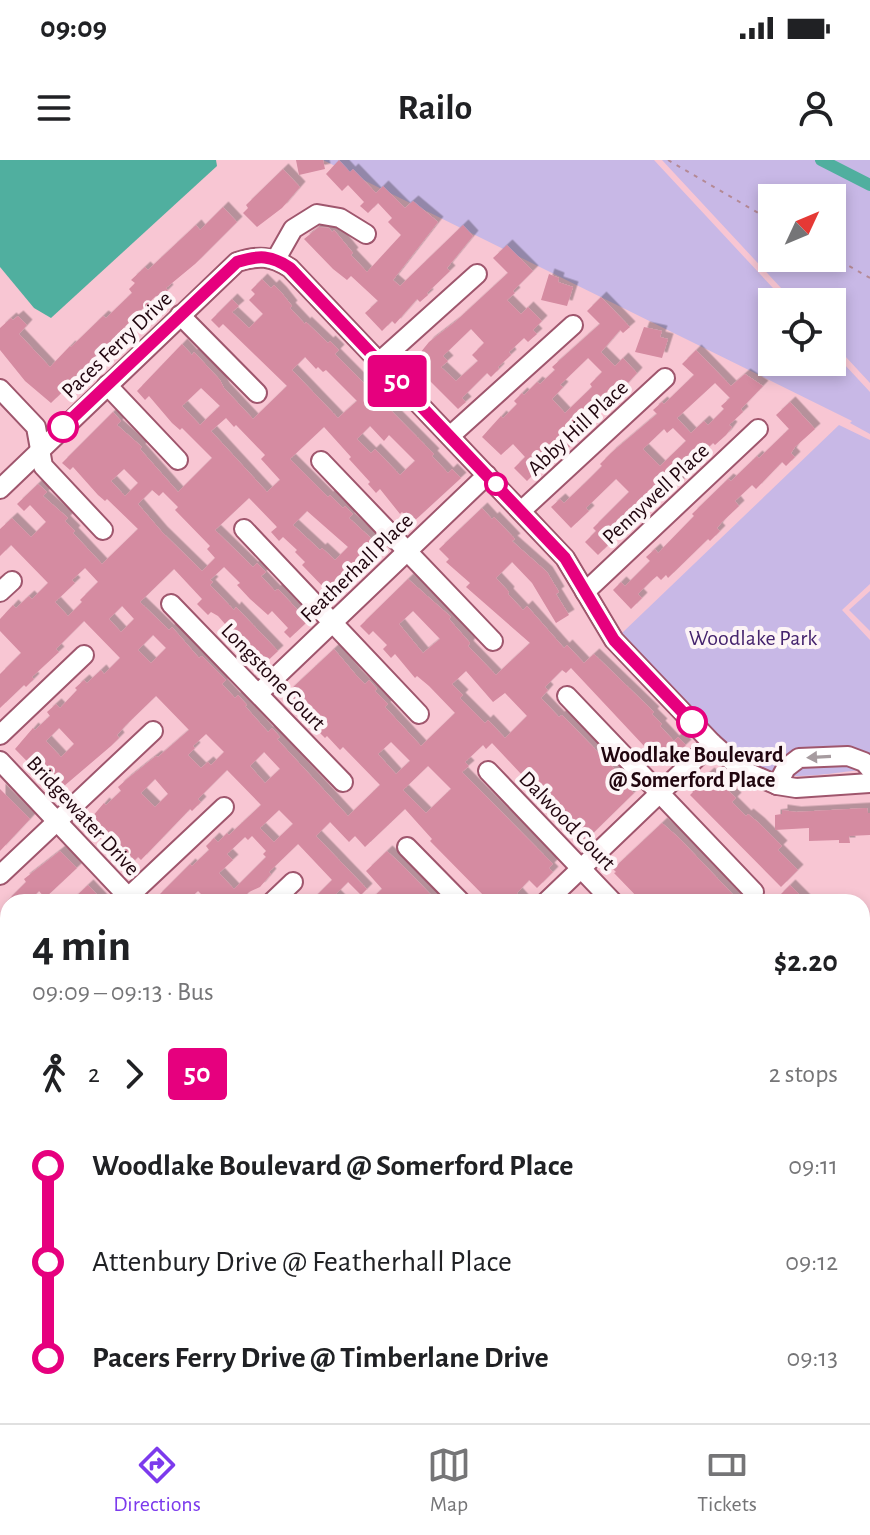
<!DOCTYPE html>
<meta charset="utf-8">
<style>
body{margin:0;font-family:"Alegreya Sans",sans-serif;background:#f2f2f2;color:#202124;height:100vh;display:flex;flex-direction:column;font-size:30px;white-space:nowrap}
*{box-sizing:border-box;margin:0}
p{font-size:26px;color:#757577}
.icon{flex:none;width:44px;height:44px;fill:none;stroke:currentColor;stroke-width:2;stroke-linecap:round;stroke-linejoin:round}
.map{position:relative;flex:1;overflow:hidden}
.panel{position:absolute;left:0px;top:734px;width:870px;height:530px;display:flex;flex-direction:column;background:#fff;border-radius:24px 24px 0 0;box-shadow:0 4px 12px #0003}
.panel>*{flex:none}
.badge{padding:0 16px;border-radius:6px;font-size:28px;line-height:52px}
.needle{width:52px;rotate:46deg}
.fabs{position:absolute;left:758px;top:24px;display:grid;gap:16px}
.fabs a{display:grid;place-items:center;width:88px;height:88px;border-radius:0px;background:#fff;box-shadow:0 4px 12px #0003;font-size:40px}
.map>.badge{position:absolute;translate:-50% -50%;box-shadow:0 0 0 4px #fff}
.legs{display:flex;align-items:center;gap:12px;height:88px;padding:0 32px;font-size:26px}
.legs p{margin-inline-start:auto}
.overview{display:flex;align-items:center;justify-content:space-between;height:136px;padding:0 32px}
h1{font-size:44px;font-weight:600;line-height:60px}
ul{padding:0 32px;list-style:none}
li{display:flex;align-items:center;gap:28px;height:96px;font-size:30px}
li i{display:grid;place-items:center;width:12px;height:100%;margin:0 10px;background:currentColor}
li i::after{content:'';width:20px;height:20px;margin:-10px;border:6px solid;border-radius:50%;background:#fff}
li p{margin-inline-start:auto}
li:first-child i{background:linear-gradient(#0000 50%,currentColor 0)}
li:last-child i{background:linear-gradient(currentColor 50%,#0000 0)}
.status{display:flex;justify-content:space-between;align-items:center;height:56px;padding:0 40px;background:#fff;direction:ltr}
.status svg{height:22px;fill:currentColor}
header{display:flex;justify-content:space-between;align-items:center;height:104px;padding:0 32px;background:#fff;font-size:36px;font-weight:600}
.dock{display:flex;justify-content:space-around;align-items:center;height:112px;border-top:2px solid #e0e0e0;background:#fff;font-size:22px;color:#757577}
.dock a{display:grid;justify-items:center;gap:4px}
.dock .on{color:#7c3aed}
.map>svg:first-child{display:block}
.green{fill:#c8b8e6;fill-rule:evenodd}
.water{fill:#50af9f}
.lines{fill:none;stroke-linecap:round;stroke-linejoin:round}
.canal{stroke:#50af9f;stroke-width:12}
.building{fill:#d58ba1;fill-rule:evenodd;filter:url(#shadow)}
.minor-casing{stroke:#9f566d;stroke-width:22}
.path{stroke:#b48995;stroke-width:2;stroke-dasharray:4 6;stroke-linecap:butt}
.minor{stroke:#fff;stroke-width:18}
.oneway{fill:#a69b9f}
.line-1-casing{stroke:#fff;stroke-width:18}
.line-1{stroke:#e6007e;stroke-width:12}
.stop-1-dot{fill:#fff;stroke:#e6007e;stroke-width:4}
.labels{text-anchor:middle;stroke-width:8;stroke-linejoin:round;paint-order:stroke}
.street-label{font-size:22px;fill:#20050e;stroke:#fdf4f6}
.park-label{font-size:22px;fill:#44236d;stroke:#fdf4f6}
.stop-label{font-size:22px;font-weight:bold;fill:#20050e;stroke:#fdf4f6}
</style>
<div class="status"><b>09:09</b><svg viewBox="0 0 49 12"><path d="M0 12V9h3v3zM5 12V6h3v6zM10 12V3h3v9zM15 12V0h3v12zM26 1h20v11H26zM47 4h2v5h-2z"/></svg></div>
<header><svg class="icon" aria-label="menu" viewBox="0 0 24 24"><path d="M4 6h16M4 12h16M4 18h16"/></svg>Railo<svg class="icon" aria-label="person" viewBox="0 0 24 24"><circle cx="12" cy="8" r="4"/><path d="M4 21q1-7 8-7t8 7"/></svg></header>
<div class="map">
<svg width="870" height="1263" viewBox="0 0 870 1263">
<defs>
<filter id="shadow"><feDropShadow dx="5.5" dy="-5.5" stdDeviation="0" flood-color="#0004"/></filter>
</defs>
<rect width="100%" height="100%" fill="#f8c6d3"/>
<g class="green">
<polygon points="323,0 654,0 786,142 772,142 772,202 832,202 832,191 870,232 870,274 850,263 852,261"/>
<path d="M662,0H870V223L832,182V142H794ZM772,38H832V98H772Z"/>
<path d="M839,265L870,280V424L842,450L870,480V609C846,611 792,621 771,613C729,599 655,508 622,473Z"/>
<polygon points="870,431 870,471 849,450"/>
</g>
<g class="water">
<polygon points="0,0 216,0 217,6 51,158 34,148 0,107"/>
<polygon points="4,1172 8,1176 8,1256 145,1256 151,1263 0,1263 0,1176"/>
</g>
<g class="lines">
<polyline class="canal" points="821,0 870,25"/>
</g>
<g class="building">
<polygon points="296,0 323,0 325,9 299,15"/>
<polygon points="339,0 350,12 353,9 376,33 383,26 405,48 413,41 438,62 393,120 400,126 463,65 473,76 447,108 450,111 427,133 428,135 420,142 417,139 395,164 392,161 382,171 365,153 378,141 351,116 347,120 333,109 304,79 319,67 329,68 332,72 334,70 353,93 351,95 367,112 401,75 388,62 392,58 378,43 368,53 360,46 364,42 348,25 342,31 326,14"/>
<polygon points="283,9 300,27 282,48 257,67 243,53 248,48 246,45"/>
<polygon points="223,47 237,62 195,104 166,128 168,130 159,139 156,136 141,150 109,183 111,185 82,209 84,211 51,243 25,221 0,190 0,168 11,158 13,160 18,156 27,165 19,174 50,207 70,186 71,187 103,156 106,158 132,133 129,129 135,123 131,120 145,107 148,110 196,65 200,70"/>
<path d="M507,85L533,111L513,131L515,133L507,140L521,154L528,147L542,161L533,170L537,174L528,182L524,178L509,192L511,195L498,207L499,209L491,217L487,213L462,238L466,242L458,249L412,203L429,182L455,162L508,113L493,98ZM471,169L484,183L472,195L478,201L456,221L441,207L448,201L443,196Z"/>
<polygon points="549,114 559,118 558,122 573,127 567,146 541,140"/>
<path d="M262,119L271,128L274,125L281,132L292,146L290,148L305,164L306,162L328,183L330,181L339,190L335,194L434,294L432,296L448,313L452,309L461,318L412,363L402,352L400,354L380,329L376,333L368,324L370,322L349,299L351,297L324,267L308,282L290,299L328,337L330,335L343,348L345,346L353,354L349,358L373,380L371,382L381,392L367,406L362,400L348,414L352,419L337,433L333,429L329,433L302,405L305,402L295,392L297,390L283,377L279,381L271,372L277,367L249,338L215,370L253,407L257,403L266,412L261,416L275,431L278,429L308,461L290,478L284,472L288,468L272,451L268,455L250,439L237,425L240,423L224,407L210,420L213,422L210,425L234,450L236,447L278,491L263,505L230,474L232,472L218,456L211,452L208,455L197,444L202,439L174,409L140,442L169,470L172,467L199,498L202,496L226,520L222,524L235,538L238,535L247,545L245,546L268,572L272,568L280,577L277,579L348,656L380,625L343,587L340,590L327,576L325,578L317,570L321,566L308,552L306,554L288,532L334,489L356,515L365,524L369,520L377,529L375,531L388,544L385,547L421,586L455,553L429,526L417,516L415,518L395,494L391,498L383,489L387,485L373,471L369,475L360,466L408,419L451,457L449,459L470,483L468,486L496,515L530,483L466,427L470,423L446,402L449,399L439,389L482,348L492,359L494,357L515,379L512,381L547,412L559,432L556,434L569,455L556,463L532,423L512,402L496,418L509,432L508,434L523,450L527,446L564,488L567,485L584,503L594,494L654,552L652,554L662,564L660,566L674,581L678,577L686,585L665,605L660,603L571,508L566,513L562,510L545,527L548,530L541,538L559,557L562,555L634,629L632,631L634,633L586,680L582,679L492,583L486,589L483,585L465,602L469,606L462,612L553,704L549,708L553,712L537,728L529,720L517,733L525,742H490L430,681L432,679L405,649L365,687L355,676L349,682L330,662L316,676L367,729L361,735L348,722L335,735L342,742H310L332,720L298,684L269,712L271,714L260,727L249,732L239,742H209L198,731L186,742H162L157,737L190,704L192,706L209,690L206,686L214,678L218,682L227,673L229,675L261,645L227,610L198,639L201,642L192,651L190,649L141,700L138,697L128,707L86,664L104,643L106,645L121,631L118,627L127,619L156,596L158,597L189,570L156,536L126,565L117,575L119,578L111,586L57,632L15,589L33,568L35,570L50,556L47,552L56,544L60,548L77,530L75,528L84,520L87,523L101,510L104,514L120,498L84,461L56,489L59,492L32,517L34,519L26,527L24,525L0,548V514L21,493L0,471V459L13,445L16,448L29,436L32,439L48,423L11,385L0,396V369L12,358L31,377L46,362L30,345L24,351L17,344L38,324L47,332L43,336L68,358L65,361L75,371L73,373L102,404L138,369L107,339L105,341L98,335L73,307L70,310L62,303L113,252L121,261L117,265L142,287L140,289L178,332L212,298L182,268L180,270L172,263L149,236L145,240L137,231L182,184L192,195L194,192L220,220L224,228L253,259L287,226L223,164L219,168L211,160L232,139L239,146L232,152L249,168L263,154L249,140L255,134L251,130ZM305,197L316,209L318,207L323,212L326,210L357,241L338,258L292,210ZM201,228L220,246L200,265L182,246ZM226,258L234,267L236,265L265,295L261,299L280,320L267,332L211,271ZM370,266L384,281L389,275L415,301L400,315L375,289L371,293L357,279ZM124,309L138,323L125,336L111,321ZM152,330L159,336L163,332L178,347L175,350L210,386L207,389L215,398L202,411L162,372L138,344ZM307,351L348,387L335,400L322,388L320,390L293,365ZM85,408L98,422L80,440L82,442L68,456L55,442L75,423L72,420ZM122,446L134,459L121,472L109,459ZM413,451L440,479L423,493L399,464ZM153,475L166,488L151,503L138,490ZM466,511L493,542L505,533L527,556L505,578L488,560L485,563L460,538L463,535L452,524ZM59,568L74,584L61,597L46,581ZM206,574L224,592L211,605L208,602L201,608L188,595L195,588L193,586ZM391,582L410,601L396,614L378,594ZM264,592L280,609L265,623L250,606ZM428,606L451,629L426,653L403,630ZM155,619L168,634L155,647L141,633ZM279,650L293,664L274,682L260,668ZM252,676L266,691L263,694L266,697L234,729L219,713L233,700L227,694L245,677L248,680Z"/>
<path d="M601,137L630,167L623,173L620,170L601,192L615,206L623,198L637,213L616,236L618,239L609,248L605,244L596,252L578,269L580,271L569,282L572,284L563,293L559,289L527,321L514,308L525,297L513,284L501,295L482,277L501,256L503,258L517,244L514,241L522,233L524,235L537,222L540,224L555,210L552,207L600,164L587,151ZM588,198L602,212L590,224L592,227L565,253L552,239L563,227L560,225Z"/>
<polygon points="644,167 662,171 660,177 668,179 662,198 635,192"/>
<path d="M696,190L731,226L745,214L763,226L741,249L743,252L729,265L732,267L726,275L715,285L713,283L676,319L680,323L657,345L653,341L598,395L585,382L596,371L593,368L629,332L616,319L586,348L589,351L571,368L551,347L560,339L564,343L585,323L602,306L600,304L611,293L657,254L653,250L662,242L664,244L694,215L682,204ZM715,223L730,238L721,246L724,249L708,265L704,261L691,273L677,258ZM673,268L686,281L660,306L643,289L664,269L667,273Z"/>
<polygon points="790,242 815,269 795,287 791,293 795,297 786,306 782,302 756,329 752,325 735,341 739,346 722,362 717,368 720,371 710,381 708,379 668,418 666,415 661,420 657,416 651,421 638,434 642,438 631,449 613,430 621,422 625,426 650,401 646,397 655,389 658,393 694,356 692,354 728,319 731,321 757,296 759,298 789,269 776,255"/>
<polygon points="709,613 736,638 732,642 746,656 748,654 759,663 782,686 778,690 798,710 781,727 690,635 693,632 691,629"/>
<polygon points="0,629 30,659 0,691"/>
<polygon points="867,648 868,653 870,653 870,675 849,676 850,683 839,683 839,680 809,681 809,668 775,670 775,655 782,654 782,650 796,652"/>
<polygon points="662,663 679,678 740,742 642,742 614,713 616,712 613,709"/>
<polygon points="60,691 77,708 45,738 39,731 28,742 6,742 26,722 24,719"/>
<polygon points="387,691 403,706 438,742 368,742 382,729 366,711"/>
<polygon points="88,725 104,742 70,742"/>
<polygon points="790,725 807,742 784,742 778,737"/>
</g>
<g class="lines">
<g class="minor-casing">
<g id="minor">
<polyline points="276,99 293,69 317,54 340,58 366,74"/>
<polyline points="180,155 257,233"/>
<polyline points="379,202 477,114"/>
<polyline points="107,225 178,300"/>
<polyline points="0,229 36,267 43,306 103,370"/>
<polyline points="450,276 573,165"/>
<polyline points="321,301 493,481"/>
<path d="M0,329L237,102C259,95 271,96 290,108L565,398L614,480L712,583L742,610L777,625L796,628L870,623"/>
<polyline points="521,351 665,218"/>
<polyline points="244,369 419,554"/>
<polyline points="0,432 12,421"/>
<polyline points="585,432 758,269"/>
<polyline points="171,444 343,622"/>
<polyline points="259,533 487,315"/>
<polyline points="567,536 754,732"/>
<polyline points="0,575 84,495"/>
<polyline points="0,601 133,742"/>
<polyline points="488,611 613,742"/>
<polyline points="777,625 786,608 799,598 848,596 864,602 870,609"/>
<polyline points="407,687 461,742"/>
<polyline points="0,715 153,571"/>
<polyline points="123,742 224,647"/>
<polyline points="272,742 293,722"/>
<polyline points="546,742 712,583"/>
<polyline points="862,813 870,821"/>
<polyline points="862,972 870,981"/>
<polyline points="0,1000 8,992"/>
<polyline points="0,1108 8,1116"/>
<polyline points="862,1131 870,1139"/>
<polyline points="476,1256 482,1263"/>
<polyline points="634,1256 640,1263"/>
<polyline points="794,1256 800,1263"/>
</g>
</g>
<g class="path">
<polyline points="668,0 772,61"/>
<polyline points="832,96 870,118"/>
</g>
<use href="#minor" class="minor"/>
</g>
<defs><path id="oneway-solid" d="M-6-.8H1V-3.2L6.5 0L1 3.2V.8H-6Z" transform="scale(2)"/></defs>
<use class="oneway" href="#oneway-solid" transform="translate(819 597) rotate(177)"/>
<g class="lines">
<g class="line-1-casing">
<path id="line-1" d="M63,267L237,102C259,95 271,95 290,108L565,398L614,480L692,562"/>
</g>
<use href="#line-1" class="line-1"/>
</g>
<g class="stop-1-dot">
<circle cx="63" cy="267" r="14"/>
<circle cx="496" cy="324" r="10"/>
<circle cx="692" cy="562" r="14"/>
</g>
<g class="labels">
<g class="street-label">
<text transform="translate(116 184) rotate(-44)" y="8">Paces Ferry Drive</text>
<text transform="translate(577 267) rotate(-43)" y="8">Abby Hill Place</text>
<text transform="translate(655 333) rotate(-43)" y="8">Pennywell Place</text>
<text transform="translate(356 407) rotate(-44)" y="8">Featherhall Place</text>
<text transform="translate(274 516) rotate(46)" y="8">Longstone Court</text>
<text transform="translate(84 655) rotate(47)" y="8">Bridgewater Drive</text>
<text transform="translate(568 660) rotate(46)" y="8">Dalwood Court</text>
</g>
<g class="park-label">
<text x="753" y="485">Woodlake Park</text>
</g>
<g class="stop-label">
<text x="692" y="602">Woodlake Boulevard<tspan x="692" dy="25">@ Somerford Place</tspan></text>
</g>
</g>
</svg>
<div class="fabs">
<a><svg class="needle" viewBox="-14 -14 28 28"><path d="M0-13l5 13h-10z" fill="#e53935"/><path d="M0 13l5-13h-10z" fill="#757577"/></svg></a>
<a><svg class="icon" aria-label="locate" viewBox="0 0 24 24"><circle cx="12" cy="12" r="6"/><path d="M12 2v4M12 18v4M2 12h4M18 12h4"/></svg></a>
</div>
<b class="badge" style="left:397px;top:221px;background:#e6007e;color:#fff">50</b>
<section class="panel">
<div class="overview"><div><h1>4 min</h1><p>09:09 – 09:13 · Bus</p></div><b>$2.20</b></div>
<div class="legs"><svg class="icon" aria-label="walk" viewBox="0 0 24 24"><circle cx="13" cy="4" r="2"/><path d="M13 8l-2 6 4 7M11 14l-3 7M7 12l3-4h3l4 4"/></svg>2<svg class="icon" aria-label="forward" viewBox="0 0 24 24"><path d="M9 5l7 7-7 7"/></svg><b class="badge" style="background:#e6007e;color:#fff">50</b><p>2 stops</p></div>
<ul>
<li><i style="color:#e6007e"></i><b>Woodlake Boulevard @ Somerford Place</b><p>09:11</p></li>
<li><i style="color:#e6007e"></i><span>Attenbury Drive @ Featherhall Place</span><p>09:12</p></li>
<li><i style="color:#e6007e"></i><b>Pacers Ferry Drive @ Timberlane Drive</b><p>09:13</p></li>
</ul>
</section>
</div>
<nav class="dock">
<a class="on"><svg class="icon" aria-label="directions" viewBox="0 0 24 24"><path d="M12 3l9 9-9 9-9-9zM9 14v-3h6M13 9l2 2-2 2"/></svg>Directions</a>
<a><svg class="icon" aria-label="map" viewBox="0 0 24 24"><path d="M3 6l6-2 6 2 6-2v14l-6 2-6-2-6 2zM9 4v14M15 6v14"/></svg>Map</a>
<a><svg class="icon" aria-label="tickets" viewBox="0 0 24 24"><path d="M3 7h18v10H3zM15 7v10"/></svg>Tickets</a>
</nav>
